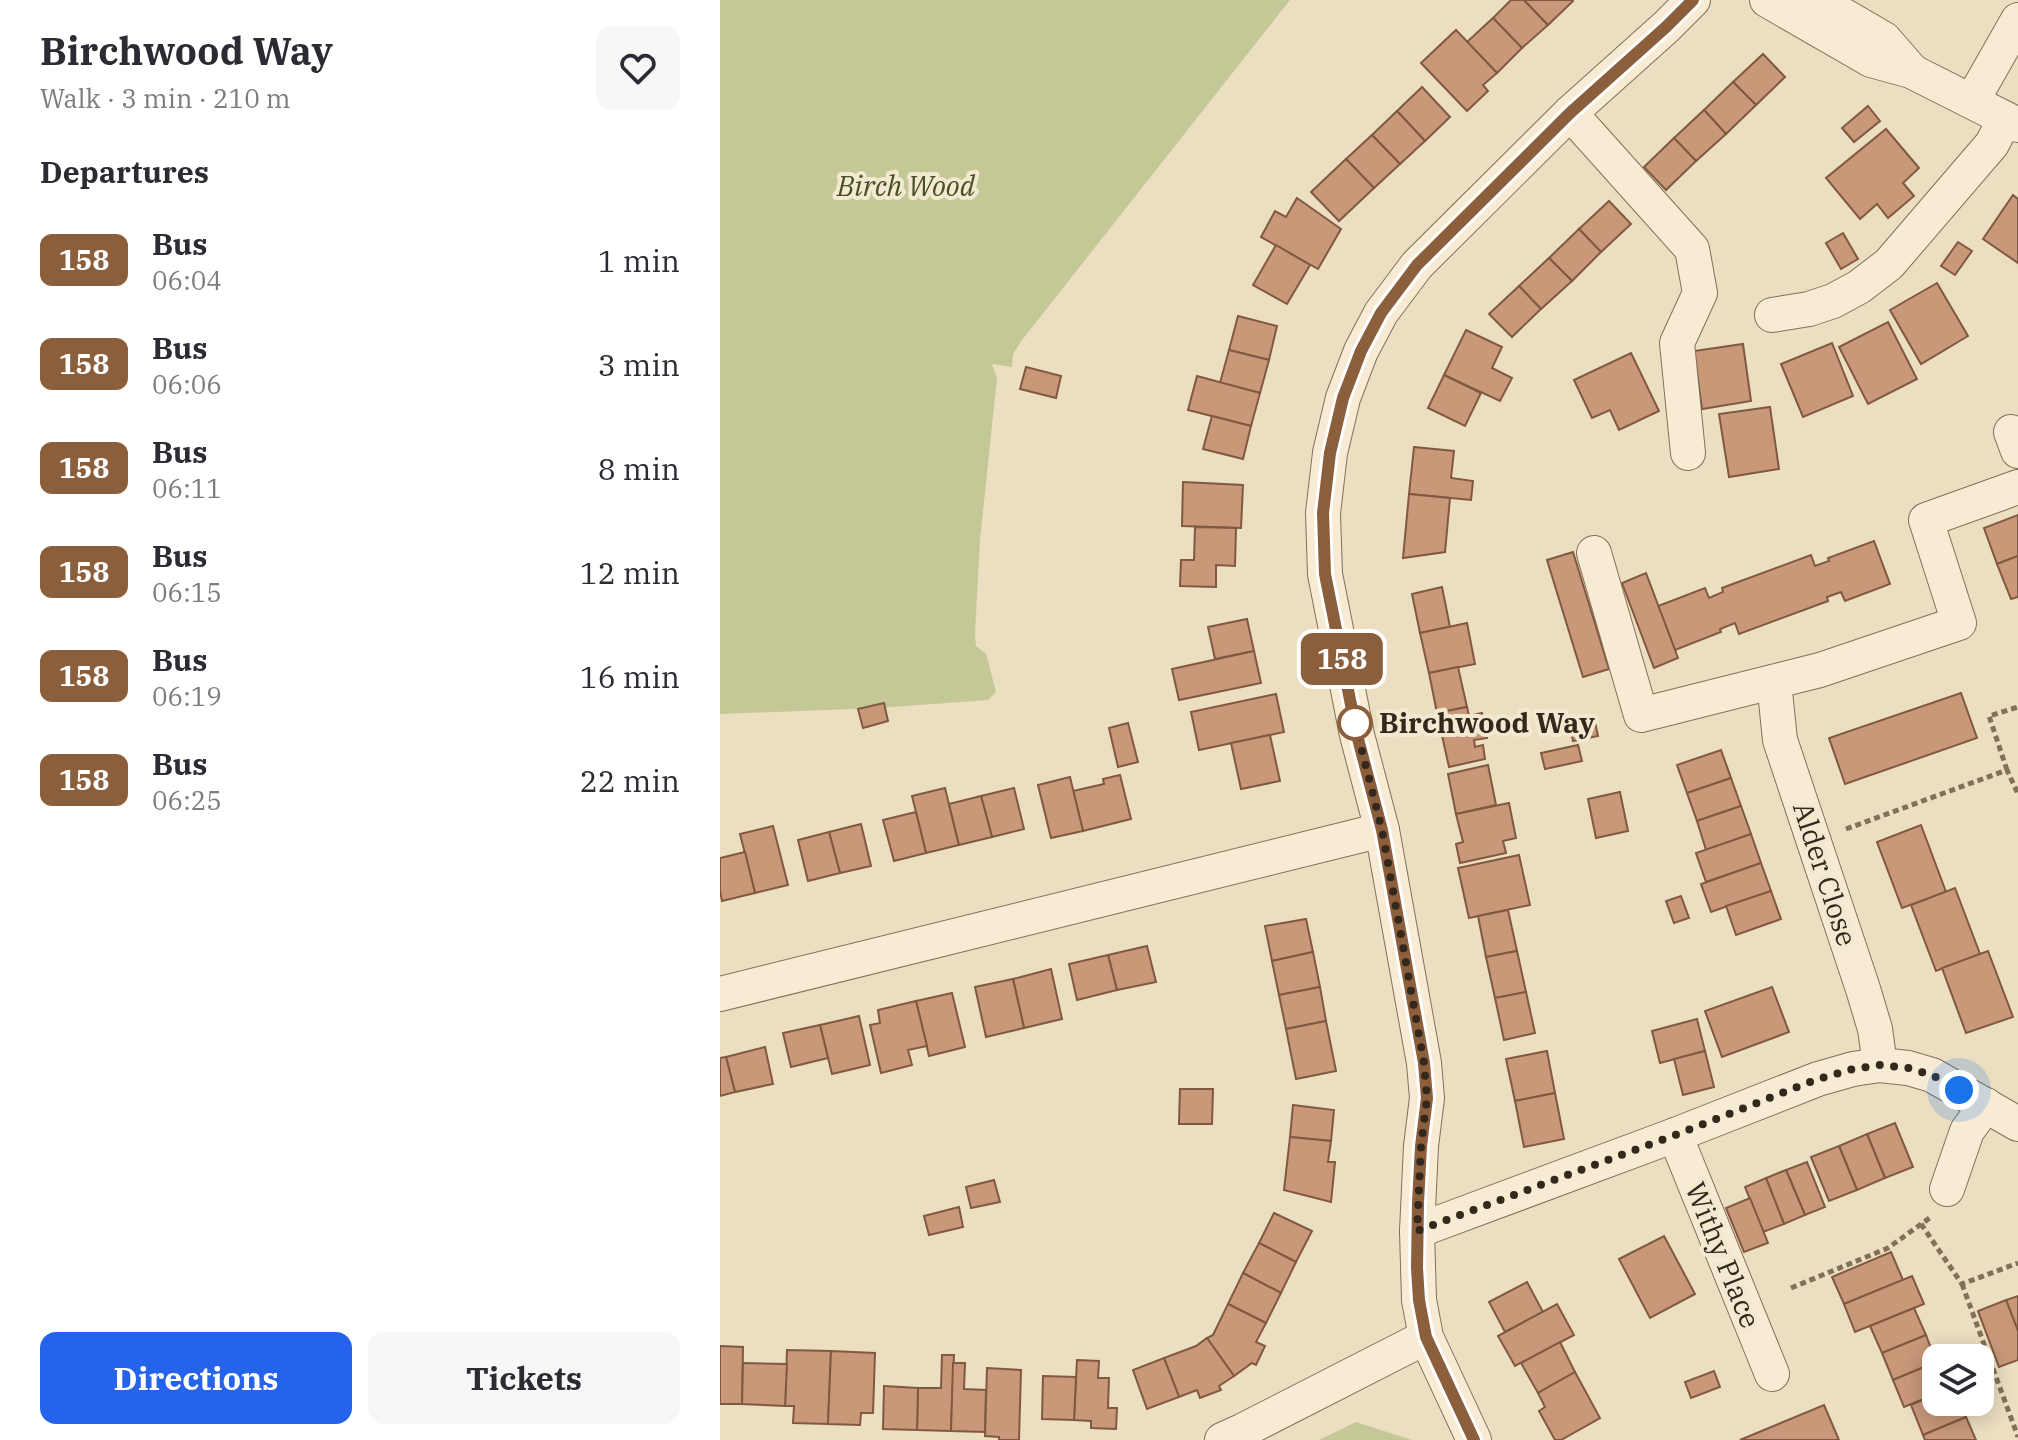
<!DOCTYPE html>
<meta charset="utf-8">
<style>
body{margin:0;font-family:"IBM Plex Serif",serif;background:#f7f7f7;color:#2b2b33;height:100vh;display:flex;flex-direction:column;font-size:30px;white-space:nowrap}
*{box-sizing:border-box;margin:0}
p{font-size:26px;color:#7c7c81}
.icon{flex:none;width:44px;height:44px;fill:none;stroke:currentColor;stroke-width:2;stroke-linecap:round;stroke-linejoin:round}
.map{position:relative;flex:1;overflow:hidden}
.details{display:flex;flex-direction:column;background:#fff;width:720px}
.details>*{flex:none}
.badge{padding:0 16px;border-radius:12px;font-size:28px;line-height:52px}
.tools{position:absolute;left:1202px;top:1344px;display:grid;gap:16px}
.tools a{display:grid;place-items:center;width:72px;height:72px;border-radius:16px;background:#fff;box-shadow:0 4px 20px #0003;font-size:40px}
.you{position:absolute;width:40px;height:40px;margin:-20px;border:6px solid #fff;border-radius:50%;background:#1a73e8;box-shadow:0 0 0 12px #1a73e833}
.map>.badge{position:absolute;translate:-50% -50%;box-shadow:0 0 0 4px #fff}
h2{padding:0 40px;font-size:30px;line-height:72px}
.round{display:grid;place-items:center;flex:none;width:84px;height:84px;border-radius:16px;background:#f7f7f7}
.headline{display:flex;align-items:center;justify-content:space-between;height:136px;padding:0 40px}
h1{font-size:38px;font-weight:700;line-height:60px}
.primary-button{display:flex;gap:16px;margin-top:auto;padding:16px 40px}
.primary-button a{flex:1;height:92px;border-radius:16px;background:#2563eb;color:#fff;font-size:32px;font-weight:700;line-height:92px;text-align:center}
.primary-button a+a{background:#f7f7f7;color:#2b2b33}
ul{padding:0;list-style:none}
li{display:flex;align-items:center;gap:24px;height:104px;padding:0 40px}
li div{flex:1}
li b{display:block;font-size:30px}
li em{font-style:normal}
li .badge{min-width:88px;font-weight:700;text-align:center}
main{display:flex;flex:1;min-height:0}
.map>svg:first-child{display:block}
.green{fill:#c4c896}
.building{fill:#c89879;stroke:#815941;stroke-width:2}
.lines{fill:none;stroke-linecap:round;stroke-linejoin:round}
.minor-casing{stroke:#846f5a;stroke-width:36}
.path{stroke:#846f5a;stroke-width:5;stroke-dasharray:6 4;stroke-linecap:butt}
.minor{stroke:#f7ebd4;stroke-width:34}
.line-casing{stroke:#fff;stroke-width:18}
.line{stroke:#8b5e3c;stroke-width:12}
.walk{stroke:#34281d;stroke-width:8;stroke-dasharray:0 14.4}
.stop-dot{fill:#fff;stroke:#8b5e3c;stroke-width:4}
.labels{text-anchor:middle;stroke-width:8;stroke-linejoin:round;paint-order:stroke}
.park-label{font-size:28px;font-style:italic;fill:#464f25;stroke:#f3e8d0}
.stop-label{font-size:28px;font-weight:bold;fill:#34281d;stroke:#f3e8d0;text-anchor:start}
.street-label{font-size:28px;fill:#34281d;stroke:#f3e8d0}
</style>
<main>
<section class="details">
<div class="headline"><div><h1>Birchwood Way</h1><p>Walk · 3 min · 210 m</p></div><a class="round"><svg class="icon" aria-label="heart" viewBox="0 0 24 24"><path d="M12 20l-8-8c-3-5 5-10 8-4 3-6 11-1 8 4z"/></svg></a></div>
<h2>Departures</h2>
<ul>
<li><span class="badge" style="background:#8b5e3c;color:#fff">158</span><div><b>Bus</b><p>06:04</p></div><em>1 min</em></li>
<li><span class="badge" style="background:#8b5e3c;color:#fff">158</span><div><b>Bus</b><p>06:06</p></div><em>3 min</em></li>
<li><span class="badge" style="background:#8b5e3c;color:#fff">158</span><div><b>Bus</b><p>06:11</p></div><em>8 min</em></li>
<li><span class="badge" style="background:#8b5e3c;color:#fff">158</span><div><b>Bus</b><p>06:15</p></div><em>12 min</em></li>
<li><span class="badge" style="background:#8b5e3c;color:#fff">158</span><div><b>Bus</b><p>06:19</p></div><em>16 min</em></li>
<li><span class="badge" style="background:#8b5e3c;color:#fff">158</span><div><b>Bus</b><p>06:25</p></div><em>22 min</em></li>
</ul>
<div class="primary-button"><a>Directions</a><a>Tickets</a></div>
</section>
<div class="map">
<svg width="1298" height="1440" viewBox="0 0 1298 1440">
<rect width="100%" height="100%" fill="#ebdec1"/>
<g class="green">
<polygon points="0,0 570,0 302,340 293,354 292,367 272,364 277,378 260,540 255,634 256,646 266,654 276,692 268,700 158,708 0,714"/>
<polygon points="636,1422 692,1440 599,1440"/>
</g>
<g class="building">
<polygon points="791,0 804,0 828,25 802,48 773,18"/>
<polygon points="804,0 852,0 853,1 828,25"/>
<polygon points="773,18 802,48 777,73 747,42"/>
<polygon points="736,30 777,73 763,85 768,91 747,111 701,63"/>
<polygon points="1043,54 1065,77 1036,105 1013,82"/>
<polygon points="1013,82 1036,105 1006,134 984,110"/>
<polygon points="702,87 730,117 705,141 677,111"/>
<polygon points="1148,106 1160,121 1134,142 1122,128"/>
<polygon points="984,110 1006,134 976,161 954,138"/>
<polygon points="677,111 705,141 680,164 652,135"/>
<polygon points="1166,129 1199,168 1183,183 1194,196 1168,218 1157,204 1140,219 1106,178"/>
<polygon points="652,135 680,164 654,188 626,159"/>
<polygon points="954,138 976,161 946,190 924,167"/>
<polygon points="626,159 654,188 619,221 591,192"/>
<polygon points="1293,195 1298,199 1298,263 1263,239"/>
<polygon points="577,198 621,229 598,269 541,237 555,211 566,217"/>
<polygon points="889,201 911,224 881,252 859,229"/>
<polygon points="859,229 881,252 852,281 829,258"/>
<polygon points="1123,233 1138,259 1121,269 1106,243"/>
<polygon points="1238,242 1252,251 1235,275 1221,266"/>
<polygon points="556,245 590,265 567,304 533,285"/>
<polygon points="829,258 852,281 821,309 799,286"/>
<polygon points="1217,283 1248,336 1201,364 1170,310"/>
<polygon points="799,286 821,309 792,337 769,314"/>
<polygon points="518,316 557,326 549,360 509,350"/>
<polygon points="1168,322 1197,379 1148,404 1119,347"/>
<polygon points="746,330 782,347 772,368 792,378 780,401 724,375"/>
<polygon points="1112,343 1133,396 1083,417 1061,364"/>
<polygon points="1023,344 1031,401 982,409 974,351"/>
<polygon points="509,350 549,360 540,393 500,383"/>
<polygon points="911,353 939,411 899,430 890,410 872,418 854,380"/>
<polygon points="306,367 341,376 336,398 300,389"/>
<polygon points="724,375 761,393 745,426 708,408"/>
<polygon points="477,376 540,393 531,426 468,410"/>
<polygon points="1050,407 1059,469 1009,477 999,414"/>
<polygon points="492,416 531,426 523,459 483,449"/>
<polygon points="694,447 734,451 731,478 753,481 751,500 689,494"/>
<polygon points="463,482 523,485 521,528 462,526"/>
<polygon points="689,494 730,498 725,552 683,558"/>
<polygon points="1298,515 1298,556 1277,564 1264,528"/>
<polygon points="475,527 516,528 515,566 496,565 496,587 460,586 461,560 474,560"/>
<polygon points="1154,541 1170,584 1125,601 1121,592 1107,597 1108,601 1019,634 1015,623 1000,629 1001,632 955,650 938,606 985,588 989,598 1003,592 1002,588 1091,555 1095,566 1109,561 1108,558"/>
<polygon points="853,552 889,669 863,677 827,560"/>
<polygon points="1298,556 1298,597 1291,599 1277,564"/>
<polygon points="926,573 958,658 934,668 902,583"/>
<polygon points="722,587 730,627 700,633 692,594"/>
<polygon points="527,619 534,651 495,659 488,627"/>
<polygon points="747,623 755,664 709,673 700,633"/>
<polygon points="534,651 541,683 459,700 452,669"/>
<polygon points="738,667 747,707 717,713 709,673"/>
<polygon points="1241,693 1257,738 1125,784 1109,738"/>
<polygon points="556,694 564,732 479,750 471,712"/>
<polygon points="164,703 168,721 143,728 138,709"/>
<polygon points="747,707 749,716 762,713 767,738 754,740 755,747 763,745 765,759 729,767 717,713"/>
<polygon points="875,722 878,736 853,741 850,727"/>
<polygon points="408,723 418,762 398,767 389,728"/>
<polygon points="550,735 560,781 521,789 511,743"/>
<polygon points="858,745 862,761 825,769 821,753"/>
<polygon points="1001,750 1011,778 967,793 957,765"/>
<polygon points="768,765 776,805 736,814 728,774"/>
<polygon points="400,775 411,819 363,831 353,791 384,784 383,779"/>
<polygon points="350,777 363,831 331,838 318,785"/>
<polygon points="1011,778 1021,806 977,821 967,793"/>
<polygon points="225,788 239,845 206,853 192,796"/>
<polygon points="294,788 304,829 272,837 261,796"/>
<polygon points="900,792 908,831 876,838 868,799"/>
<polygon points="261,796 272,837 239,845 229,804"/>
<polygon points="789,803 796,838 783,841 786,853 740,863 736,844 743,842 736,814"/>
<polygon points="1021,806 1031,834 986,850 977,821"/>
<polygon points="196,812 206,853 174,861 163,820"/>
<polygon points="141,824 151,866 120,873 109,832"/>
<polygon points="1201,825 1226,892 1182,908 1157,842"/>
<polygon points="53,826 68,885 35,893 20,834"/>
<polygon points="109,832 120,873 88,881 78,840"/>
<polygon points="1031,834 1041,863 986,882 976,853"/>
<polygon points="25,852 35,893 2,901 0,891 0,858"/>
<polygon points="799,855 810,905 749,918 738,868"/>
<polygon points="1041,863 1051,891 991,912 981,884"/>
<polygon points="1235,888 1260,954 1216,971 1191,905"/>
<polygon points="1051,891 1061,919 1016,935 1006,906"/>
<polygon points="961,896 969,918 954,923 946,901"/>
<polygon points="788,910 797,951 766,957 758,916"/>
<polygon points="586,919 593,952 552,961 545,926"/>
<polygon points="427,946 436,982 397,990 388,955"/>
<polygon points="797,951 806,992 775,998 766,957"/>
<polygon points="1268,951 1293,1017 1246,1033 1222,968"/>
<polygon points="593,952 600,987 559,995 552,961"/>
<polygon points="388,955 397,990 357,1000 349,964"/>
<polygon points="331,969 342,1019 304,1028 293,979"/>
<polygon points="293,979 304,1028 266,1037 255,987"/>
<polygon points="600,987 606,1021 566,1029 559,995"/>
<polygon points="1052,987 1069,1032 1002,1057 985,1011"/>
<polygon points="806,992 815,1033 784,1040 775,998"/>
<polygon points="232,993 245,1047 209,1056 196,1001"/>
<polygon points="196,1001 207,1046 188,1050 192,1065 161,1073 150,1025 160,1023 158,1010"/>
<polygon points="139,1016 150,1065 112,1074 100,1025"/>
<polygon points="977,1019 985,1051 940,1063 932,1031"/>
<polygon points="606,1021 616,1071 576,1079 566,1029"/>
<polygon points="100,1025 108,1058 71,1067 63,1033"/>
<polygon points="45,1047 53,1084 15,1092 6,1057"/>
<polygon points="827,1051 835,1093 795,1101 786,1059"/>
<polygon points="985,1051 994,1087 963,1095 954,1059"/>
<polygon points="6,1057 15,1092 0,1096 0,1058"/>
<polygon points="460,1089 493,1089 492,1124 459,1124"/>
<polygon points="835,1093 844,1139 804,1147 795,1101"/>
<polygon points="573,1105 614,1110 611,1141 570,1137"/>
<polygon points="1175,1123 1193,1167 1165,1178 1147,1134"/>
<polygon points="1147,1134 1165,1178 1137,1190 1119,1146"/>
<polygon points="570,1137 611,1141 608,1162 615,1162 611,1202 564,1190"/>
<polygon points="1119,1146 1137,1190 1109,1201 1091,1157"/>
<polygon points="1087,1162 1105,1207 1085,1215 1066,1170"/>
<polygon points="1066,1170 1085,1215 1064,1224 1046,1178"/>
<polygon points="1046,1178 1064,1224 1043,1232 1025,1187"/>
<polygon points="274,1180 280,1202 251,1208 246,1187"/>
<polygon points="1030,1198 1048,1243 1024,1252 1006,1208"/>
<polygon points="239,1207 243,1227 209,1235 204,1216"/>
<polygon points="554,1213 592,1231 576,1262 539,1243"/>
<polygon points="944,1236 975,1294 930,1318 899,1259"/>
<polygon points="539,1243 576,1262 561,1293 523,1273"/>
<polygon points="1171,1252 1183,1280 1124,1304 1112,1277"/>
<polygon points="523,1273 561,1293 546,1323 508,1304"/>
<polygon points="1192,1276 1204,1304 1135,1332 1124,1304"/>
<polygon points="807,1282 823,1312 785,1332 769,1302"/>
<polygon points="1298,1296 1298,1331 1286,1300"/>
<polygon points="1286,1300 1298,1331 1298,1360 1279,1367 1258,1311"/>
<polygon points="508,1304 546,1323 536,1342 545,1346 536,1365 532,1363 514,1376 487,1338 493,1335"/>
<polygon points="837,1304 854,1335 795,1366 778,1336"/>
<polygon points="1194,1308 1206,1335 1162,1353 1150,1326"/>
<polygon points="1206,1335 1216,1362 1173,1380 1162,1353"/>
<polygon points="487,1338 514,1376 499,1386 501,1390 480,1398 477,1390 459,1397 444,1358 476,1346"/>
<polygon points="840,1342 855,1372 818,1393 801,1363"/>
<polygon points="0,1346 23,1347 22,1404 0,1404"/>
<polygon points="67,1350 111,1351 108,1424 73,1423 74,1406 65,1406"/>
<polygon points="111,1351 155,1353 153,1413 141,1413 140,1425 108,1424"/>
<polygon points="222,1355 234,1355 231,1431 197,1430 198,1388 221,1388"/>
<polygon points="444,1358 459,1397 427,1409 413,1370"/>
<polygon points="357,1360 379,1361 378,1378 389,1378 388,1408 397,1408 396,1429 371,1428 371,1421 354,1420"/>
<polygon points="1216,1362 1216,1394 1184,1407 1173,1380"/>
<polygon points="23,1363 67,1364 65,1406 22,1404"/>
<polygon points="233,1363 245,1363 244,1389 266,1390 265,1432 231,1431"/>
<polygon points="267,1368 301,1370 299,1440 279,1440 279,1437 265,1436"/>
<polygon points="994,1371 1000,1387 971,1398 965,1382"/>
<polygon points="855,1372 880,1418 841,1440 835,1440 819,1411 825,1407 818,1393"/>
<polygon points="323,1376 356,1377 354,1420 322,1419"/>
<polygon points="164,1386 198,1388 197,1430 163,1429"/>
<polygon points="1216,1394 1216,1402 1240,1402 1246,1417 1203,1435 1191,1405"/>
<polygon points="1104,1405 1119,1440 1020,1440"/>
<polygon points="1246,1417 1256,1440 1205,1440 1203,1435"/>
</g>
<g class="lines">
<g class="minor-casing">
<g id="minor">
<polyline points="1047,0 1151,60 1191,71 1298,125"/>
<polyline points="1097,0 1164,39 1191,70"/>
<polyline points="1252,101 1298,20"/>
<polyline points="850,113 972,249 980,293 957,343 968,453"/>
<polyline points="1052,315 1089,309 1113,301 1139,287 1169,264 1272,144 1285,119"/>
<polyline points="1291,432 1298,451"/>
<polyline points="874,553 921,715 1100,670 1239,623 1206,520 1298,487"/>
<polyline points="1054,682 1060,740 1143,989 1155,1029 1160,1065"/>
<polyline points="0,994 662,830"/>
<polyline points="955,1135 1052,1374"/>
<polyline points="1227,1189 1247,1131 1266,1105"/>
<polyline points="697,1231 955,1135 1098,1079 1133,1069 1160,1065 1188,1068 1212,1075 1298,1124"/>
<polyline points="502,1440 522,1431 706,1337"/>
<polyline points="754,1440 706,1337 699,1300 697,1231 701,1146 707,1098 704,1063 662,830 637,735 605,574 603,513 610,453 623,398 641,351 661,313 697,265 850,113 946,27 973,0"/>
</g>
</g>
<g class="path">
<polyline points="1287,770 1269,716 1298,707"/>
<polyline points="1126,829 1287,770 1298,794"/>
<polyline points="1201,1224 1242,1284 1298,1263"/>
<polyline points="1242,1284 1298,1437"/>
<polyline points="1071,1288 1168,1248 1211,1217"/>
</g>
<use href="#minor" class="minor"/>
</g>
<g class="lines">
<g class="line-casing">
<polyline id="line" points="754,1440 706,1337 699,1300 697,1268 698,1203 701,1146 707,1098 704,1063 662,830 637,735 605,574 603,513 610,453 623,398 641,351 661,313 697,265 850,113 946,27 973,0"/>
</g>
<use href="#line" class="line"/>
<polyline class="walk" points="635,723 662,830 704,1063 707,1098 701,1146 697,1231 955,1135 1098,1079 1133,1069 1160,1065 1188,1068 1212,1075 1239,1090"/>
</g>
<circle class="stop-dot" cx="635" cy="723" r="16"/>
<g class="labels">
<g class="park-label">
<text x="186" y="196">Birch Wood</text>
</g>
<g class="stop-label">
<text x="659" y="733">Birchwood Way</text>
</g>
<g class="street-label">
<text transform="translate(1105 874) rotate(72)" y="10">Alder Close</text>
<text transform="translate(1003 1255) rotate(68)" y="10">Withy Place</text>
</g>
</g>
</svg>
<div class="tools">
<a><svg class="icon" aria-label="layers" viewBox="0 0 24 24"><path d="M12 4l9 5-9 5-9-5zM3 14l9 5 9-5"/></svg></a>
</div>
<div class="you" style="left:1239px;top:1090px"></div>
<b class="badge" style="left:622px;top:659px;background:#8b5e3c;color:#fff">158</b>
</div>
</main>
